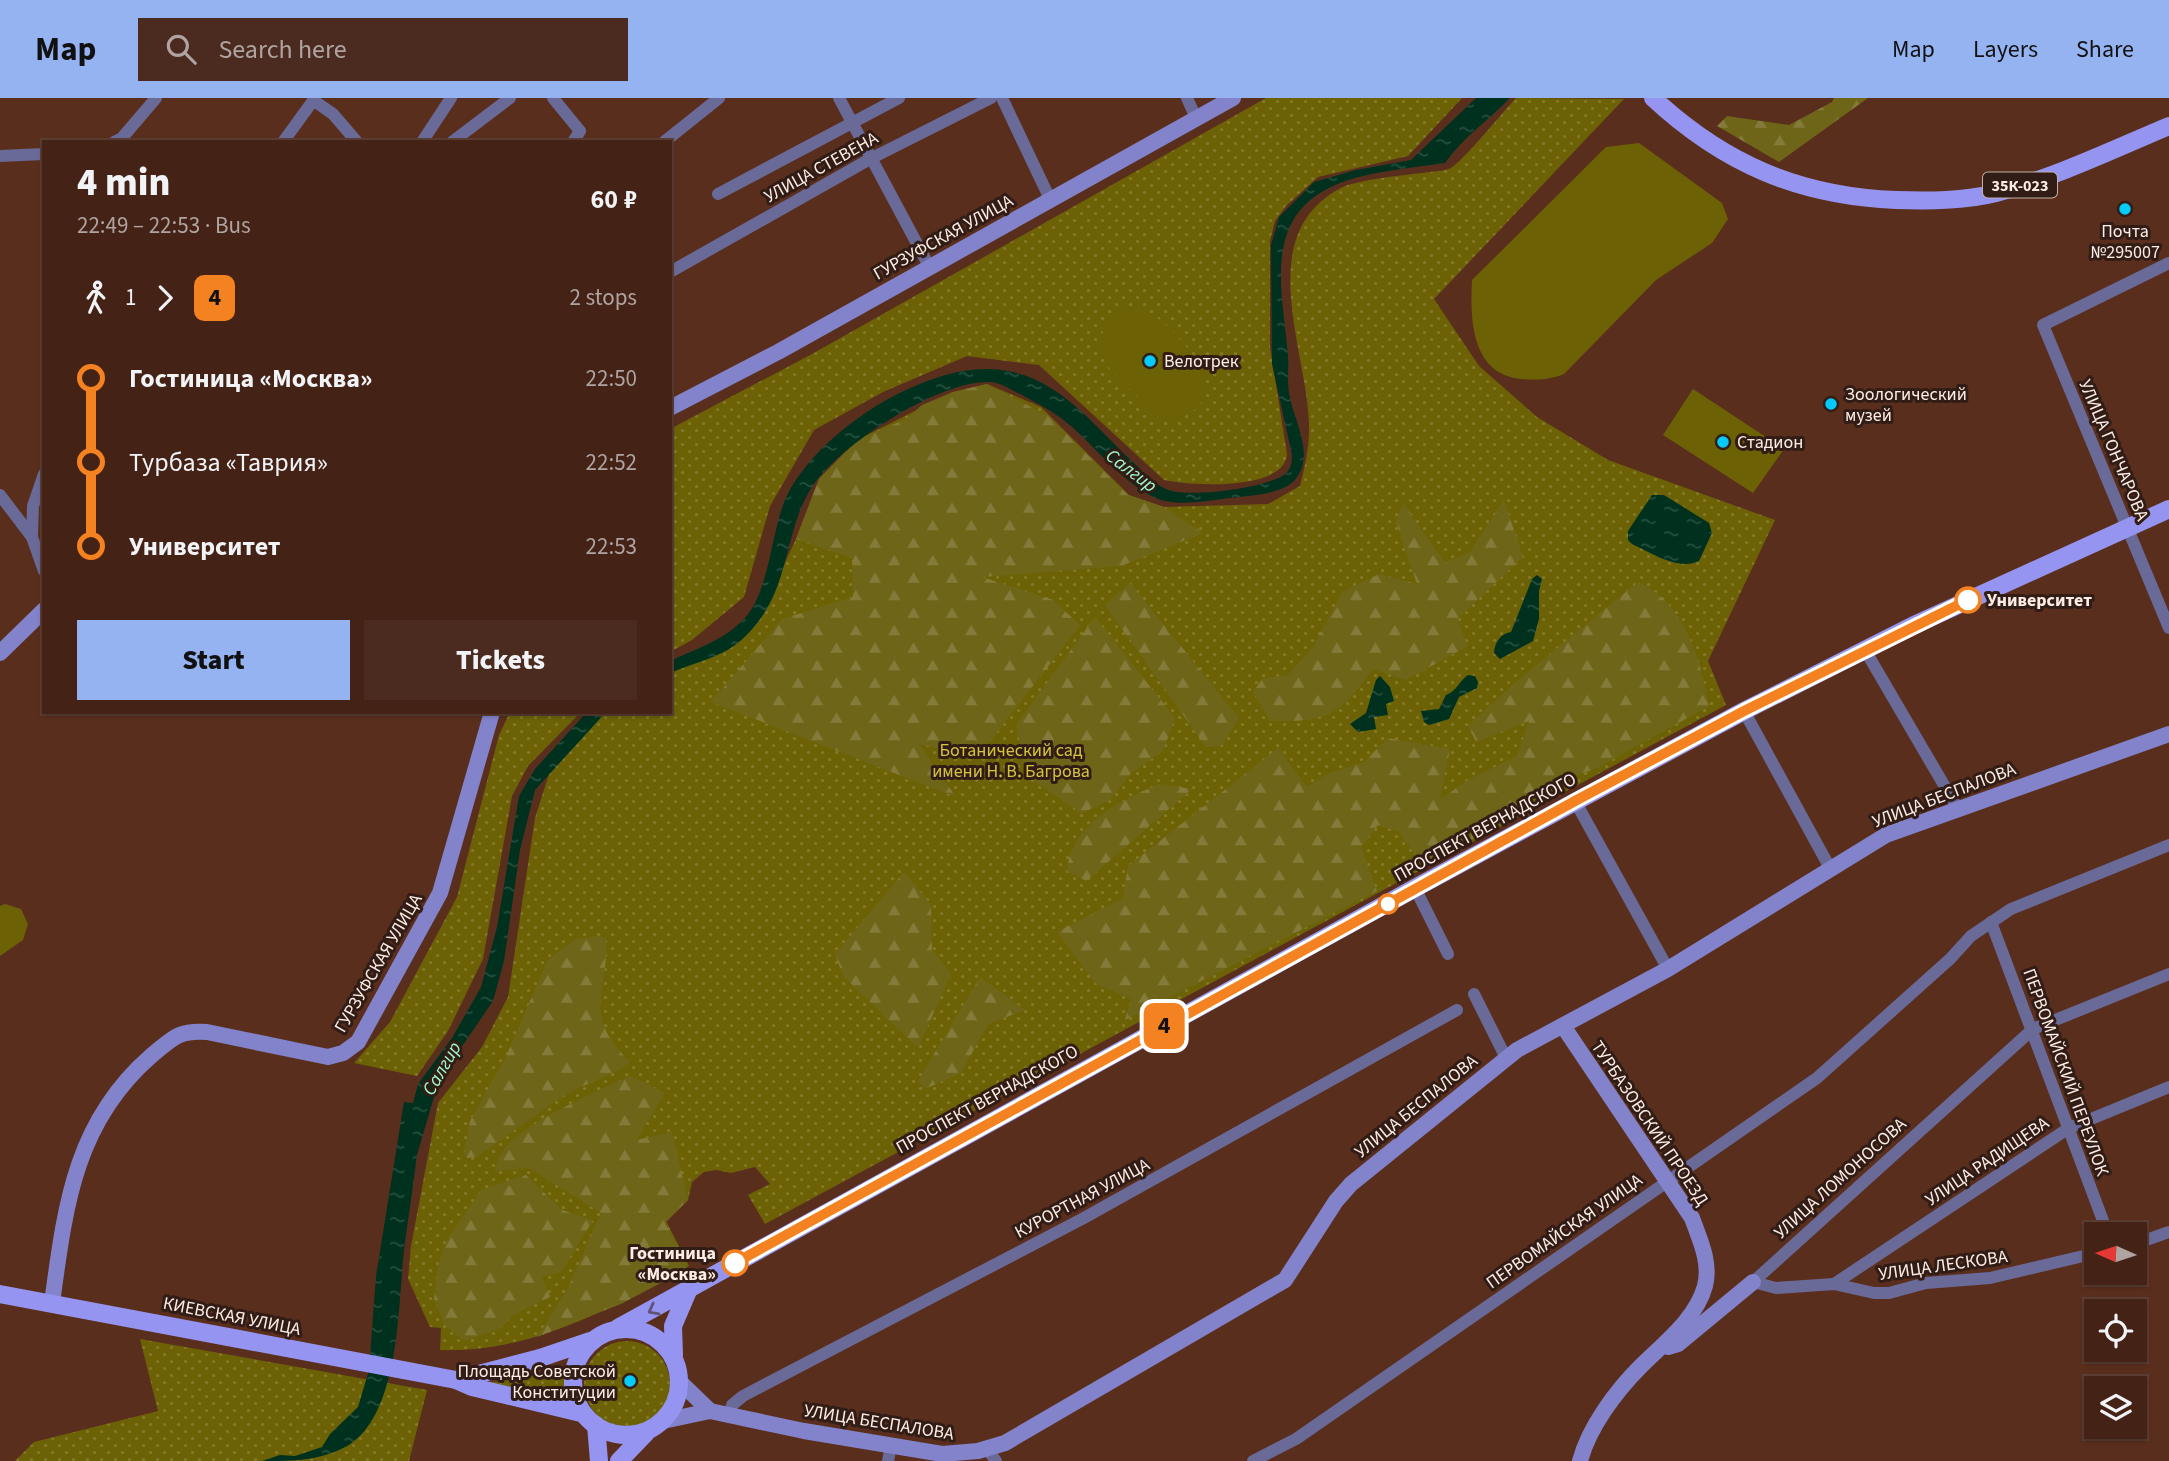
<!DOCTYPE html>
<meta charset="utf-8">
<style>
body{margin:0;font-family:"Source Sans 3",sans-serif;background:#4b2a1f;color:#f1f3f6;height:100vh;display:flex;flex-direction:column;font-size:26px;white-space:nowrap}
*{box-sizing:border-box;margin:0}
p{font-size:23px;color:#afa4a1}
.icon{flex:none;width:38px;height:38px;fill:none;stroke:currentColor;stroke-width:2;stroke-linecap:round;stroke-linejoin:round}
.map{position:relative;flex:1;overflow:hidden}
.panel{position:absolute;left:42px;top:42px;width:630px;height:574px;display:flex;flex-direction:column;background:#442216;border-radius:0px;box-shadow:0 2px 5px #0004,0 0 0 2px #5c3f35}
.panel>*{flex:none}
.badge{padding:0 14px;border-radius:10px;font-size:24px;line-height:46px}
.needle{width:46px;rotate:273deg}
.tools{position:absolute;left:2084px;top:1124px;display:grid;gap:14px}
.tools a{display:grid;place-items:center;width:63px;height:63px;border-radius:0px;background:#442216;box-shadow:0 2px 5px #0004,0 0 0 2px #5c3f35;font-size:35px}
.map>.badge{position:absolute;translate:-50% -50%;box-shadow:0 0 0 4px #fff}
.legs{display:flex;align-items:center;gap:10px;height:77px;padding:0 35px;font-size:23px}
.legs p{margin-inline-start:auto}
.summary{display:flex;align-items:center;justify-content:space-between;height:119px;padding:0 35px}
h1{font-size:38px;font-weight:800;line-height:52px}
.primary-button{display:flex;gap:14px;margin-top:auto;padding:14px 35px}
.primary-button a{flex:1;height:80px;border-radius:0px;background:#95b2f1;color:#111;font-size:28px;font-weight:800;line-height:80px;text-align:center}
.primary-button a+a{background:#4b2a1f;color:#f1f3f6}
ul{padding:0 35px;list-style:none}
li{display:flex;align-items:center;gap:24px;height:84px;font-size:26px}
li i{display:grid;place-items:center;width:10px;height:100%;margin:0 9px;background:currentColor}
li i::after{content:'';width:18px;height:18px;margin:-9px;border:5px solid;border-radius:50%;background:#442216}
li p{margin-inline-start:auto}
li:first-child i{background:linear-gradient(#0000 50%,currentColor 0)}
li:last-child i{background:linear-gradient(currentColor 50%,#0000 0)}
header{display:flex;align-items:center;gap:42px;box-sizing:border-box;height:98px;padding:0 35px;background:#95b2f1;color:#111}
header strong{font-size:33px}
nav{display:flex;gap:38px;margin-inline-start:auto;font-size:24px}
.search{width:490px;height:63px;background:#4b2a1f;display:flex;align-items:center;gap:18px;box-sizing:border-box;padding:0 24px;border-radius:0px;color:#afa4a1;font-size:26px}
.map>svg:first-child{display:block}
.green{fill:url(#green-dots)}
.forest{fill:url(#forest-firs)}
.pitch{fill:#6c6205}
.water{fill:url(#water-ripples)}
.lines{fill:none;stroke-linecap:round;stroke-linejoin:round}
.street{stroke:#696a98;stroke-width:12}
.secondary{stroke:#8283ca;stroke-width:16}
.primary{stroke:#9595f1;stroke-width:18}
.oneway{stroke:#5e5378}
.line-1-casing{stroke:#fff;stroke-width:16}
.line-1{stroke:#f58220;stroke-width:10}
.poi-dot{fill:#04cbf9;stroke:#311d15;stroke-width:2.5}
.stop-1-dot{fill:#fff;stroke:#f58220;stroke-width:3.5}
.labels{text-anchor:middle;stroke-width:6;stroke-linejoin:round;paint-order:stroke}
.shield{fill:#311d15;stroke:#c0afa7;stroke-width:2}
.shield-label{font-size:16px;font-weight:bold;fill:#feede6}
.street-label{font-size:18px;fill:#feede6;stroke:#311d15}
.poi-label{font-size:18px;fill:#feede6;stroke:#311d15;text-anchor:start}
.stop-label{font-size:18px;font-weight:bold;fill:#feede6;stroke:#311d15;text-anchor:start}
.park-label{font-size:18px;fill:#d4c43e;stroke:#311d15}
.water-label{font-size:19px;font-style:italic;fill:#9cfcce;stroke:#311d15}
</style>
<header>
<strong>Map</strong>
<div class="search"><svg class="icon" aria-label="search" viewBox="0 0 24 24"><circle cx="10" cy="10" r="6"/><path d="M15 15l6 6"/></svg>Search here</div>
<nav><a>Map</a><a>Layers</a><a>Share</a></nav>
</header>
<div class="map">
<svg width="2169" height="1363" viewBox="0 0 2169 1363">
<defs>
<pattern id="green-dots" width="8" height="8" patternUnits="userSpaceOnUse" patternTransform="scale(1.75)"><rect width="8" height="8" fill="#6c6205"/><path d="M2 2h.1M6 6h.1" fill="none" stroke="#827929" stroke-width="1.8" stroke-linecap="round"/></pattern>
<pattern id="forest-firs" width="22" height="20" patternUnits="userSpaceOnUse" patternTransform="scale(1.75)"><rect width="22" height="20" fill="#6e6518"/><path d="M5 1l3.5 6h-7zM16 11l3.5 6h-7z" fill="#847b3a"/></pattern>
<pattern id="water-ripples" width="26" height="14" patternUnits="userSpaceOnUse" patternTransform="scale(1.75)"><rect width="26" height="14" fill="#00311e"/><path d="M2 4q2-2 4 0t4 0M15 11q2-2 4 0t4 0" fill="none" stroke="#264f3f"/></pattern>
</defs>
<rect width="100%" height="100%" fill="#5a2e1d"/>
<g class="green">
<path d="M1266,0H1462L1408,58L1318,79L1286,108L1275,123L1270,143V249L1287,356C1285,393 1191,388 1164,382L1039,267L967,258L883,294L814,332L770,408L744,499L692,542L670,554V331L812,256Z"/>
<path d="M1516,0L1624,1L1434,201L1479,268L1537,319L1608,362L1775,422L1708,563L1726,607L765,1126L748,1097L770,1086L755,1069L731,1075L716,1072L704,1074L692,1084L688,1102L666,1123L689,1168C610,1210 533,1255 440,1252L441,1230L430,1229L408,1181L411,1148L438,1005L482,949L508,899L535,720L550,673L587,628L603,614H670V576L761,515L796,441L819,381L857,342L953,294L987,286L1041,309L1129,397L1164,409L1268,406L1300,388C1305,368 1310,347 1309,325C1307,252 1252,136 1341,90C1358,81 1408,77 1430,74C1436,73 1445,73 1451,70C1462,64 1504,13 1516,0Z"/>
<polygon points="510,614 581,614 528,668 512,698 483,861 448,933 417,978 354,965 390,924 457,799 499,637"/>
<polygon points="140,1241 427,1292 409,1363 15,1363 34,1344 158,1313"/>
<circle cx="627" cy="1286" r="43"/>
<polygon points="562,1269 570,1273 569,1303 484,1285 519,1281"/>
</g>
<g class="forest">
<polygon points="1834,0 1868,0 1779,64 1717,28 1727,18 1789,27 1832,4"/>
<polygon points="987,286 1048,318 1128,397 1164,409 1203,435 1121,468 982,479 1053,502 1080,527 977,660 919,646 956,699 711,604 782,521 853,499 852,460 796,441 819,381 857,342 906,321 922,307 953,294"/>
<path d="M1504,402L1523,459L1457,521L1468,548L1406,582L1373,571C1338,618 1329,624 1270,623L1253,594L1263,580L1288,577L1313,549L1342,494L1379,476L1417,486L1396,423L1403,405L1445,465L1470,454Z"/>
<path d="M1638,484C1685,505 1700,560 1709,608L1595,671L1537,690L1521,717L1422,766L1399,734L1378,727L1361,749L1377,793L1125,922L1131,901L1096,886L1057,834L1123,800L1128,768L1278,650L1307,689L1327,676L1364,664L1388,640L1450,651L1440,702L1466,683L1517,658L1529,623L1476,644L1468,628L1517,583Z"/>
<polygon points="1130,485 1239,620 1221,648 1206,649 1105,507"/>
<polygon points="1095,519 1175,620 1163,653 1131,675 1110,702 1081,715 1026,677 1016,627"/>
<path d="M1160,686L1192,691L1086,783L1067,773C1070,727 1122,701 1160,686Z"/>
<polygon points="904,774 931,807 932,852 951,876 918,950 843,878 835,856"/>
<path d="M599,838L606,840C609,898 580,914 630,964C611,980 587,984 567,996C535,1016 507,1039 476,1059L467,1060L464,1055L470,1023L504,963L548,862L576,841Z"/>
<polygon points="980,879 1025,912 988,926 961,975 925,991 918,983"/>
<path d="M630,978L665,995L636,1042L672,1034L688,1102L665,1125L683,1157L687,1171L621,1206L537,1239L567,1192L601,1115L529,1070L494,1073C497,1067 499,1059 503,1053C521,1026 599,992 630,978Z"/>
<polygon points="526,1077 562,1112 593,1122 562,1173 542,1179 550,1199 513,1217 501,1230 464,1243 444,1226 434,1201 438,1168 446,1144 481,1092"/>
</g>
<g class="pitch">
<path d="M1639,45L1722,105L1728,121L1712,145L1656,182L1564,276C1549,282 1538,282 1521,281C1471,276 1470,221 1472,182L1606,49Z"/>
<path d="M1132,209C1156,209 1198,256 1205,279C1207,286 1206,293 1204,301C1196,314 1175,328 1157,319C1149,315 1141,303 1135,296C1125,286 1111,275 1105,263C1093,239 1108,216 1132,209Z"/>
<polygon points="1693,291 1784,351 1753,395 1663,337"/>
<polygon points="5,806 21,811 28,826 23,842 0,858 0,808"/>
</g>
<g class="water">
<path d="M1476,0H1510C1489,22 1462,40 1445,65C1408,71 1362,73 1329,90C1262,123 1283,197 1288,257C1289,269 1287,282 1289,294C1292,319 1315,354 1297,379C1287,395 1256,397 1239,399C1216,401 1188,408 1165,403C1133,396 1096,350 1072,329C1056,315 1039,306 1020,296C1011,292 1001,285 991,284C940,281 839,347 812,389C787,427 789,479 763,517C735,558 712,558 670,575V563C696,551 724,542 744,521C768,496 771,440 783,407C809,339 918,268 991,271C1057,274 1092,327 1137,368C1146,376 1155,386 1166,391C1186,401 1268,390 1285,376C1291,371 1292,364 1292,357L1272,266L1271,147L1279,119L1314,84L1356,72L1411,62Z"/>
<path d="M1652,397H1664L1709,425L1712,435L1699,463C1678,473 1652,455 1632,446L1628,442V433Z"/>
<path d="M1537,477L1542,481L1539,493V521L1533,543L1500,561L1494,555C1495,544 1500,536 1511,534L1532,481Z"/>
<path d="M1468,577L1475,578L1478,584L1477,590L1459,599L1449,621L1429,627L1424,624L1421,613L1439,611L1446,597C1457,593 1459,583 1468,577Z"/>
<polygon points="1380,578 1390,589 1394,603 1386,606 1388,617 1374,619 1376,631 1358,634 1350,626 1366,615 1376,582"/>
<path d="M587,614H606L535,692L520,752L504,863L493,903L439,982L417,1057C413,1089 408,1121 404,1152C398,1208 400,1314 349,1347C321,1363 294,1363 262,1363L280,1357L295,1358L322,1349L330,1336L358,1309L369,1272L376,1178L404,1004L413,1005L418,986L452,940L481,889L497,829L519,698L535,671Z"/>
</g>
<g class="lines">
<g class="street">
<polyline points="553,0 580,33 573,44"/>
<polyline points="839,0 929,168"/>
<polyline points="1002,0 1050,101"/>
<polyline points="1187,0 1196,20"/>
<polyline points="313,2 333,16 357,44"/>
<polyline points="114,44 122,40 156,0"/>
<polyline points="283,44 315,0"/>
<polyline points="422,44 451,0"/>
<polyline points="452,44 510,0"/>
<polyline points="664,44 719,0"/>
<polyline points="0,58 44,56"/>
<polyline points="718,96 899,0"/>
<polyline points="2169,165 2043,227 2169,530"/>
<polyline points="670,174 870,61 991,0"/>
<polyline points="0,397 32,439 44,473"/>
<polyline points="32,439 33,408 44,376"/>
<polyline points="1865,552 1958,711"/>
<polyline points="1744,613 1830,770"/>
<polyline points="1575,703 1668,871"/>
<polyline points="1415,790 1448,856"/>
<polyline points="1991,824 2108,1136"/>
<polyline points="1474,896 1506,960"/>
<polyline points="2135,1146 2169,1134"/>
<polyline points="1753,1184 2033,931 2169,876"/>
<polyline points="1753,1184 1776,1190 1834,1186 1874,1195 1889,1195 1926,1185 1990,1180 2096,1155"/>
<polyline points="1834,1186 2069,1030 2169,989"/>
<polyline points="729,1318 732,1307 743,1298 1082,1121 1457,912"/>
<polyline points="987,1351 996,1363"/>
<polyline points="888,1363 891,1348"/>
<polyline points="1253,1363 1296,1341 1817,980 1950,861 1971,838 2011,811 2169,747"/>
</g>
<g class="secondary">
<polyline points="670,310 778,254 1233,0"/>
<polyline points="0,555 44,512"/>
<path d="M1563,928L1692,1120C1700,1142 1711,1165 1705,1188C1696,1221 1664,1245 1641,1268C1616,1293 1589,1329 1580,1363"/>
<path d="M52,1205C65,1110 74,1025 151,958C173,940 178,932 207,934L328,959L343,955L358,944L440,795L492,614"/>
<polyline points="1668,1249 1678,1246 1753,1184"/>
<polyline points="680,1284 710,1313"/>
<polyline points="663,1323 710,1313 804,1333 942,1356 978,1353 1005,1345 1285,1182 1336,1103 1351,1086 1517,952 1668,871 1886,737 2169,636"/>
</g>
<g class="primary">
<path d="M1653,0C1724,66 1799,98 1896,102C1929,103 1964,103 1996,95C2056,79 2112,52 2169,28"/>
<polyline points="0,1196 456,1282 472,1289 581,1315"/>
<polyline points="618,1230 1415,790 1744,613 1912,528 2169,411"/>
<circle cx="626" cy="1284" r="53"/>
<polyline points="674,1257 673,1228 688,1193"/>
<polyline points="456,1282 540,1260 590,1243"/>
<polyline points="596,1327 599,1363"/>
<polyline points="619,1363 646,1335"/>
</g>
</g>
<defs><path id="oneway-chevron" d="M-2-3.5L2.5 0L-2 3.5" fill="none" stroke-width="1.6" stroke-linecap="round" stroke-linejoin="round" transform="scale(1.75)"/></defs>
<use class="oneway" href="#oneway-chevron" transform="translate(653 1212) rotate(152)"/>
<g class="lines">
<g class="line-1-casing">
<polyline id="line-1" points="735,1165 1575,703 1744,613 1968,502"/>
</g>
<use href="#line-1" class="line-1"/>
</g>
<g class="poi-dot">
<circle cx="2125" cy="111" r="7"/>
<circle cx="1150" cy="263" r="7"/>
<circle cx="1831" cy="306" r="7"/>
<circle cx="1723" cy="344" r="7"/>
<circle cx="630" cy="1283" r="7"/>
</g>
<g class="stop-1-dot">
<circle cx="1968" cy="502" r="12"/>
<circle cx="1388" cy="806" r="9"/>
<circle cx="735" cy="1165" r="12"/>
</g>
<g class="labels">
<rect class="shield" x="1983" y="74.5" width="74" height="25" rx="5"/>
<g class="shield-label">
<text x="2020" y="93">35К-023</text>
</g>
<g class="street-label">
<text transform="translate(821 69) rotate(-29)" y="6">УЛИЦА СТЕВЕНА</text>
<text transform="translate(943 139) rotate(-29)" y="6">ГУРЗУФСКАЯ УЛИЦА</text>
<text transform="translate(2114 352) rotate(67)" y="6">УЛИЦА ГОНЧАРОВА</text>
<text transform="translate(1944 697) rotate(-21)" y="6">УЛИЦА БЕСПАЛОВА</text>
<text transform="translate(1485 729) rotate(-29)" y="6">ПРОСПЕКТ ВЕРНАДСКОГО</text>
<text transform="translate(378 865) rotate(-60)" y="6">ГУРЗУФСКАЯ УЛИЦА</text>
<text transform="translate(2066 974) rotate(70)" y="6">ПЕРВОМАЙСКИЙ ПЕРЕУЛОК</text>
<text transform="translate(987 1001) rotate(-29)" y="6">ПРОСПЕКТ ВЕРНАДСКОГО</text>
<text transform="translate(1416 1008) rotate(-39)" y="6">УЛИЦА БЕСПАЛОВА</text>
<text transform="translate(1650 1025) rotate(56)" y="6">ТУРБАЗОВСКИЙ ПРОЕЗД</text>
<text transform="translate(1987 1063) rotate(-34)" y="6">УЛИЦА РАДИЩЕВА</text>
<text transform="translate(1840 1080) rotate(-42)" y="6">УЛИЦА ЛОМОНОСОВА</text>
<text transform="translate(1082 1100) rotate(-28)" y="6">КУРОРТНАЯ УЛИЦА</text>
<text transform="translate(1564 1133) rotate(-35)" y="6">ПЕРВОМАЙСКАЯ УЛИЦА</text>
<text transform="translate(1943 1167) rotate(-8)" y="6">УЛИЦА ЛЕСКОВА</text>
<text transform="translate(232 1218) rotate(11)" y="6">КИЕВСКАЯ УЛИЦА</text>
<text transform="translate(879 1324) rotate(9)" y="6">УЛИЦА БЕСПАЛОВА</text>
</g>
<g class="poi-label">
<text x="2125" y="139" text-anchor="middle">Почта<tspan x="2125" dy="21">№295007</tspan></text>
<text x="1164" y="269">Велотрек</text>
<text x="1845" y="302">Зоологический<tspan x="1845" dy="21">музей</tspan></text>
<text x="1737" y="350">Стадион</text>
<text x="616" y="1279" text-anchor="end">Площадь Советской<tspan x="616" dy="21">Конституции</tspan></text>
</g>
<g class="stop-label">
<text x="1987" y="508">Университет</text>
<text x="716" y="1161" text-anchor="end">Гостиница<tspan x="716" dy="21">«Москва»</tspan></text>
</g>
<g class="park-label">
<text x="1011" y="658">Ботанический сад<tspan x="1011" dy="21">имени Н. В. Багрова</tspan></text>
</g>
<g class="water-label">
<text transform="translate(1132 372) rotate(37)" y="7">Салгир</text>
<text transform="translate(441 970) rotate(-60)" y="7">Салгир</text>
</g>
</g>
</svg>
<div class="tools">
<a><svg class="needle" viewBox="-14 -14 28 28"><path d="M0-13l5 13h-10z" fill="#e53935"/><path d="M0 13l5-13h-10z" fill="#afa4a1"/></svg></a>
<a><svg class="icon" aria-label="locate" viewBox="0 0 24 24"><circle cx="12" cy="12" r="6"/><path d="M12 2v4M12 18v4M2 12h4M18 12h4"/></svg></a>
<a><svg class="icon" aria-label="layers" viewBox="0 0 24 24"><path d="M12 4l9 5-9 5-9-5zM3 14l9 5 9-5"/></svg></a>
</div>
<b class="badge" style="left:1164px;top:928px;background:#f58220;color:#111">4</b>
<section class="panel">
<div class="summary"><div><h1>4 min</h1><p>22:49 – 22:53 · Bus</p></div><b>60 ₽</b></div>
<div class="legs"><svg class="icon" aria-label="walk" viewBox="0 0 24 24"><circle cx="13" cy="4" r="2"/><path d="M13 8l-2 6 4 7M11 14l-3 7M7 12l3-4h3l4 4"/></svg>1<svg class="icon" aria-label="forward" viewBox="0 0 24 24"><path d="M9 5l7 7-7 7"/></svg><b class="badge" style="background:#f58220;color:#111">4</b><p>2 stops</p></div>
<ul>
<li><i style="color:#f58220"></i><b>Гостиница «Москва»</b><p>22:50</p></li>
<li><i style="color:#f58220"></i><span>Турбаза «Таврия»</span><p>22:52</p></li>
<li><i style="color:#f58220"></i><b>Университет</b><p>22:53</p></li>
</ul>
<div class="primary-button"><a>Start</a><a>Tickets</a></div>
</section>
</div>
